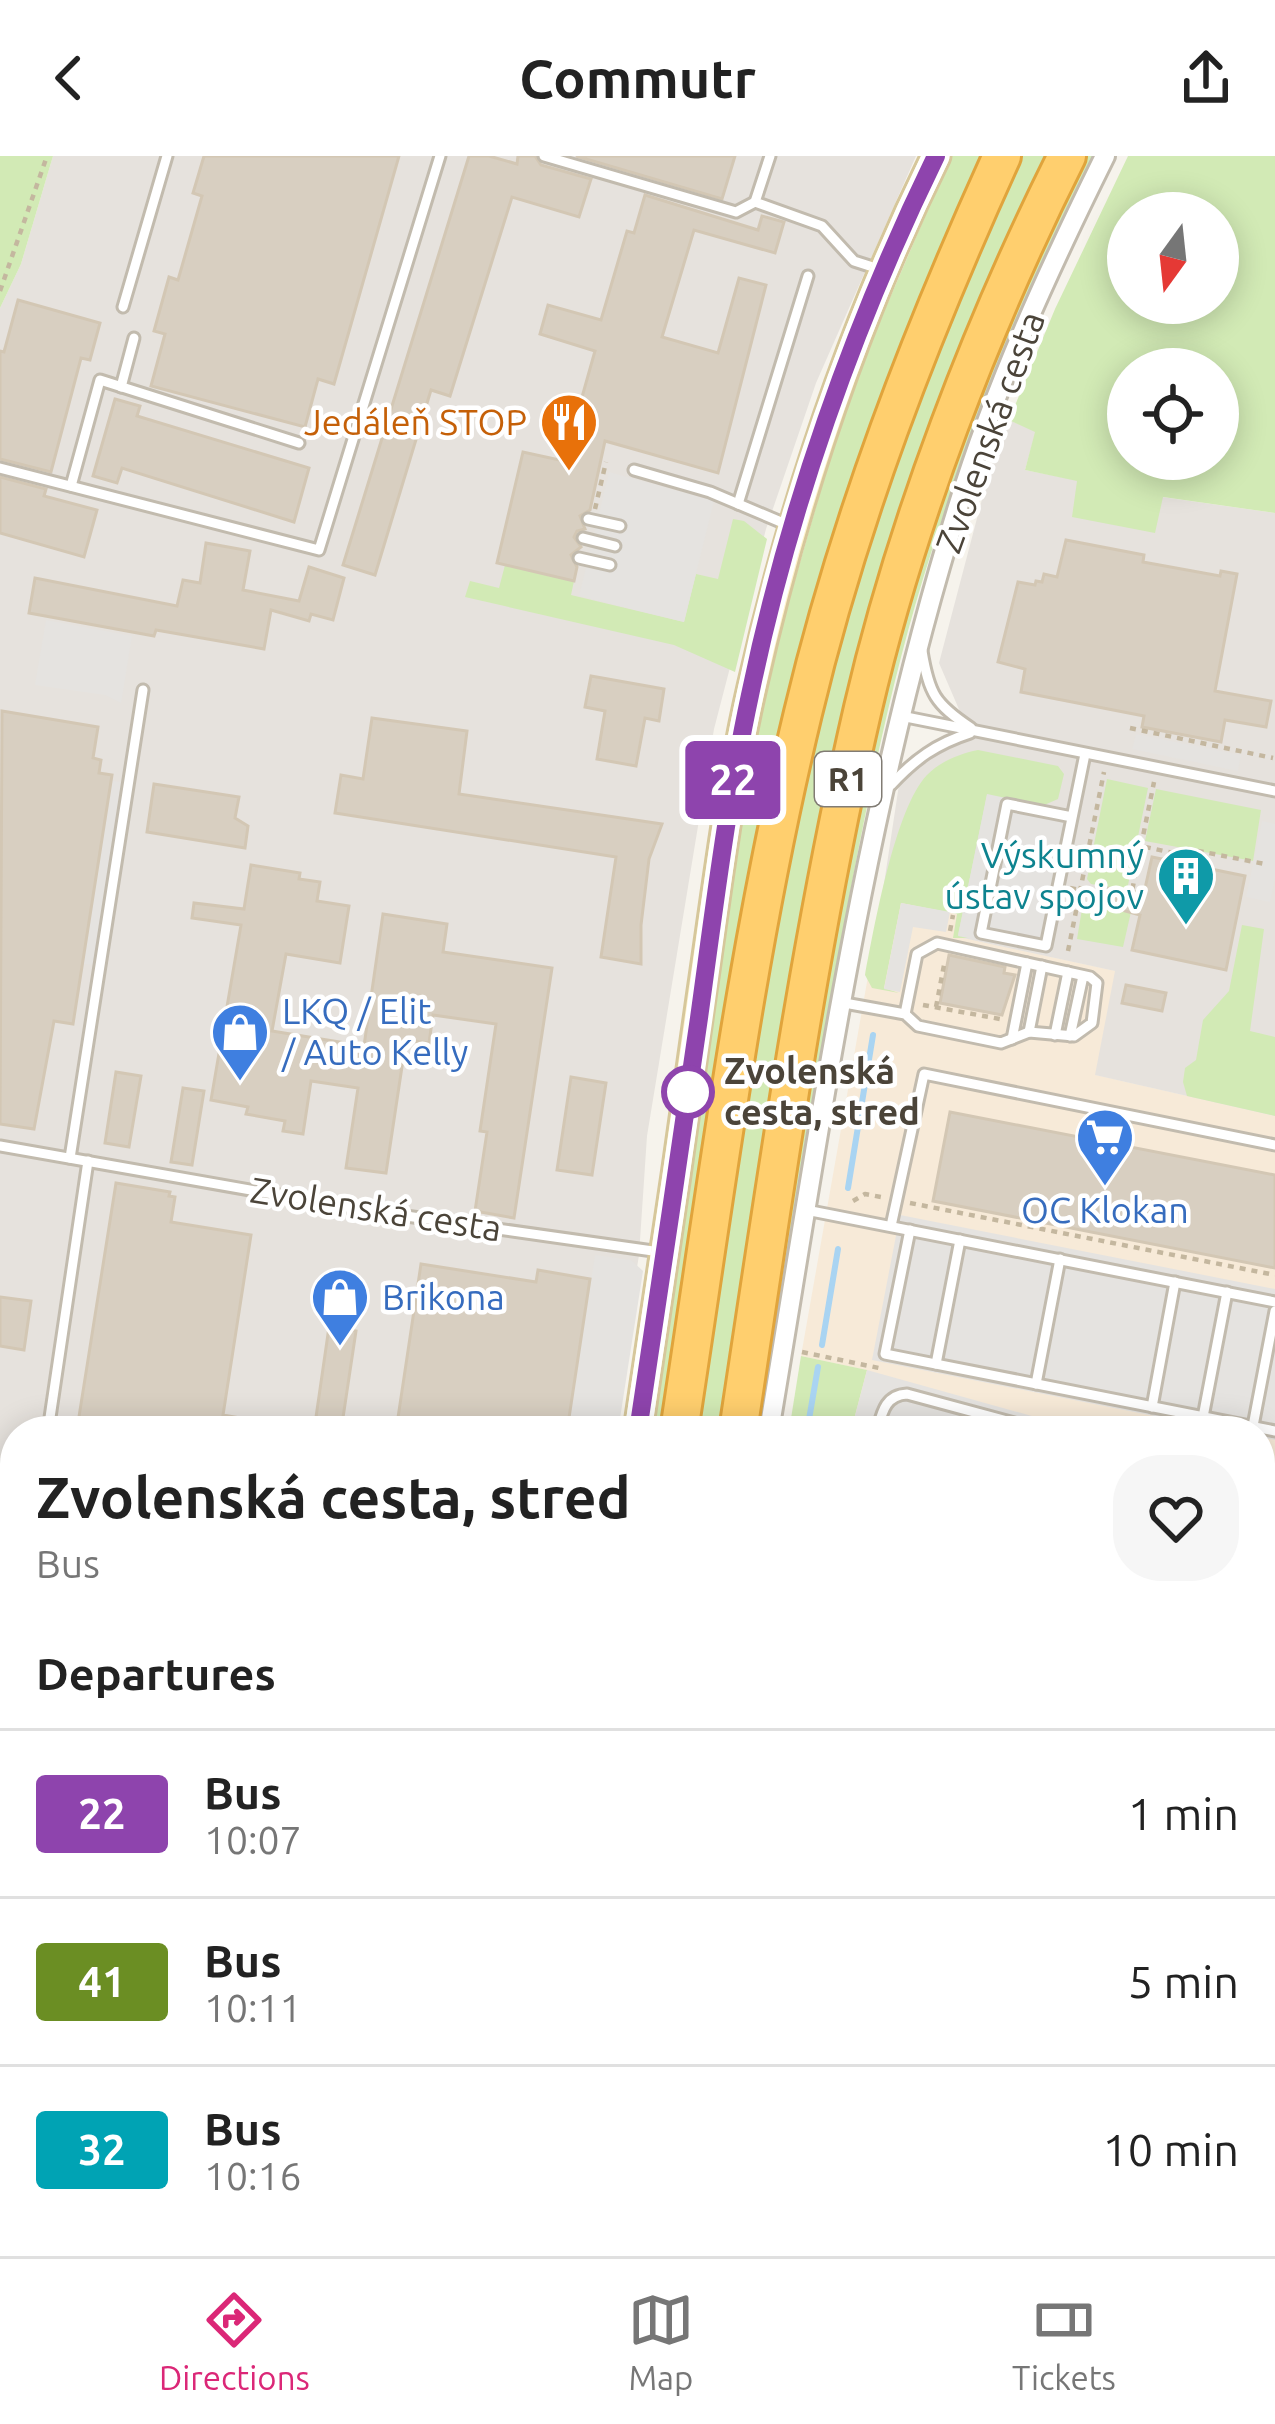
<!DOCTYPE html>
<meta charset="utf-8">
<style>
body{margin:0;font-family:Ubuntu,sans-serif;background:#f6f6f6;color:#222;height:100vh;display:flex;flex-direction:column;font-size:45px;white-space:nowrap}
*{box-sizing:border-box;margin:0}
p{font-size:39px;color:#767676}
.icon{flex:none;width:66px;height:66px;fill:none;stroke:currentColor;stroke-width:2;stroke-linecap:round;stroke-linejoin:round}
.map{position:relative;flex:1;overflow:hidden}
.sheet{position:absolute;left:0px;top:1260px;width:1275px;height:840px;display:flex;flex-direction:column;background:#fff;border-radius:48px 48px 0 0;box-shadow:0 6px 30px #0003}
.sheet>*{flex:none}
.badge{padding:0 24px;border-radius:9px;font-size:42px;line-height:78px}
.needle{width:78px;rotate:195deg}
.buttons{position:absolute;left:1107px;top:36px;display:grid;gap:24px}
.buttons a{display:grid;place-items:center;width:132px;height:132px;border-radius:50%;background:#fff;box-shadow:0 6px 30px #0003;font-size:60px}
.map>.badge{position:absolute;translate:-50% -50%;box-shadow:0 0 0 6px #fff}
h2{padding:0 36px;font-size:45px;line-height:108px}
.round{display:grid;place-items:center;flex:none;width:126px;height:126px;border-radius:48px;background:#f6f6f6}
.overview{display:flex;align-items:center;justify-content:space-between;height:204px;padding:0 36px}
h1{font-size:57px;font-weight:700;line-height:90px}
ul{padding:0;list-style:none}
li{display:flex;align-items:center;gap:36px;height:168px;padding:0 36px;border-top:3px solid #e0e0e0}
li div{flex:1}
li b{display:block;font-size:45px}
li em{font-style:normal}
li .badge{min-width:132px;font-weight:700;text-align:center}
header{display:flex;justify-content:space-between;align-items:center;height:156px;padding:0 36px;background:#fff;font-size:54px;font-weight:700}
.menu{display:flex;justify-content:space-around;align-items:center;height:168px;border-top:3px solid #e0e0e0;background:#fff;font-size:33px;color:#767676}
.menu a{display:grid;justify-items:center;gap:6px}
.menu .current{color:#db2777}
.map>svg:first-child{display:block}
.commercial{fill:#f7ead8}
.industrial{fill:#e6e2dd}
.green{fill:#d2eab5;fill-rule:evenodd}
.parking{fill:#e5e3e0}
.lines{fill:none;stroke-linecap:round;stroke-linejoin:round}
.stream{stroke:#a9d4f2;stroke-width:6}
.building{fill:#d8cfc1;stroke:#d3c7b4;stroke-width:3}
.lane-casing{stroke:#c2bbae;stroke-width:15}
.street-casing{stroke:#c2bbae;stroke-width:24}
.secondary-casing{stroke:#d6c79b;stroke-width:33}
.highway-casing{stroke:#e0a43c;stroke-width:42}
.path{stroke:#c4b79f;stroke-width:4.5;stroke-dasharray:6 6;stroke-linecap:butt}
.lane{stroke:#fff;stroke-width:9}
.street{stroke:#fff;stroke-width:18}
.secondary{stroke:#fff3cd;stroke-width:27}
.highway{stroke:#ffcf6e;stroke-width:36}
.line-casing{stroke:#fff;stroke-width:27}
.line{stroke:#8e44ad;stroke-width:18}
.stop-dot{fill:#fff;stroke:#8e44ad;stroke-width:6}
.labels{text-anchor:middle;stroke-width:9;stroke-linejoin:round;paint-order:stroke}
.shield{fill:#fff;stroke:#817c74;stroke-width:3}
.shield-label{font-size:33px;font-weight:bold;fill:#4b4439}
.food-label{font-size:36px;fill:#c56008;stroke:#fff;text-anchor:end}
.street-label{font-size:36px;fill:#4b4439;stroke:#fff}
.culture-label{font-size:36px;fill:#0d838f;stroke:#fff;text-anchor:end}
.shop-label{font-size:36px;fill:#366cbe;stroke:#fff;text-anchor:start}
.stop-label{font-size:36px;font-weight:bold;fill:#4b4439;stroke:#fff;text-anchor:start}
</style>
<header><svg class="icon" aria-label="back" viewBox="0 0 24 24"><path d="M15 5l-7 7 7 7"/></svg>Commutr<svg class="icon" aria-label="share" viewBox="0 0 24 24"><path d="M12 15V3M7 8l5-5 5 5M5 13v7h14v-7"/></svg></header>
<div class="map">
<svg width="1275" height="2100" viewBox="0 0 1275 2100">
<rect width="100%" height="100%" fill="#f6f3ec"/>
<g class="commercial">
<polygon points="882,741 959,757 955,780 1116,815 1096,919 1275,960 1275,1711 1260,1707 1260,1275 851,1275 866,1214 801,1200"/>
<polygon points="734,2085 1202,2085 1199,2100 727,2100"/>
</g>
<g class="industrial">
<polygon points="53,0 916,0 816,227 766,373 714,573 647,980 639,1099 611,1275 15,1275 15,2085 483,2085 481,2100 0,2100 0,152 21,108"/>
<polygon points="1009,264 1036,275 1025,314 1162,341 1275,357 1275,960 1095,919 1115,815 954,780 959,758 882,741 900,622 960,577 961,558 939,507 991,309"/>
</g>
<g class="green">
<polygon points="0,0 53,0 21,108 0,152"/>
<path d="M951,0H982C911,155 849,313 804,478C732,737 701,1009 660,1275H652L743,648L772,504L832,295L874,179Z"/>
<polygon points="1019,0 1051,0 929,291 724,1275 695,1275 761,846 802,632 864,390 942,177"/>
<path d="M1083,0H1094C1032,127 975,259 932,394C892,518 867,646 843,774C811,940 785,1108 758,1275H751L836,749L898,473L948,317L998,190Z"/>
<path d="M1128,0H1275V357L1163,341L1155,377L1072,361L1077,325L1025,314L1035,276L1009,264L1055,153ZM1218,57V147H1128V57ZM1218,213V303H1128V213Z"/>
<polygon points="733,363 744,365 767,383 735,516 674,489 465,441 470,425 499,432 505,409 574,425 571,439 684,466 696,418 718,423"/>
<path d="M978,594L1058,610L1064,618L1058,643L1042,650L987,639L958,779L972,782H953L957,758L901,747L884,832L899,837L872,832L865,819C874,772 895,652 927,619C941,605 959,598 978,594Z"/>
<polygon points="1107,623 1148,632 1127,734 1091,728 1087,723"/>
<polygon points="1156,633 1261,654 1253,705 1145,685"/>
<polygon points="1083,747 1131,756 1123,791 1077,783"/>
<polygon points="1242,769 1264,773 1250,875 1275,881 1275,960 1187,940 1183,926 1185,912 1196,904 1203,864 1229,835"/>
<polygon points="801,1200 867,1214 851,1275 789,1275"/>
<polygon points="1260,1707 1275,1712 1275,2027 1260,2023"/>
<polygon points="1260,2058 1275,2064 1275,2100 1199,2100 1202,2085 1260,2085"/>
</g>
<g class="parking">
<polygon points="609,316 714,345 684,466 579,440"/>
<polygon points="46,464 132,480 121,547 105,539 35,529"/>
<polygon points="1136,578 1241,599 1238,615 1132,593"/>
<polygon points="92,622 121,626 93,809 63,805"/>
<polygon points="987,638 1081,658 1051,799 958,780"/>
<polygon points="1262,665 1275,668 1275,722 1270,746 1246,741"/>
<polygon points="901,747 950,756 946,776 913,771 900,836 884,833"/>
<polygon points="900,1059 1275,1133 1275,1284 1260,1281 1260,1275 1230,1275 872,1204"/>
<polygon points="595,1099 631,1104 643,1115 618,1275 567,1275"/>
<polygon points="867,1214 1046,1264 1042,1275 851,1275"/>
</g>
<g class="lines">
<g class="stream">
<polyline points="848,1032 873,879"/>
<polyline points="822,1189 838,1093"/>
<polyline points="807,1275 818,1211"/>
<polyline points="1260,1714 1275,1719"/>
</g>
</g>
<g class="building">
<polygon points="204,0 399,0 334,228 318,223 305,271 151,230 165,178 154,175 169,121 178,124 202,40 193,37"/>
<polygon points="469,0 489,0 517,8 518,0 535,0 541,9 591,23 579,61 512,41 450,240 431,234 375,419 343,409"/>
<polygon points="576,0 735,0 722,43"/>
<polygon points="645,39 758,74 762,60 784,66 775,97 694,74 662,181 718,197 739,122 766,129 718,317 605,285 590,354 580,360 585,373 577,375 574,381 581,391 571,399 577,411 574,425 497,407 523,296 564,305 595,195 540,178 548,149 601,164 627,75 634,77"/>
<polygon points="18,144 100,167 90,204 81,202 51,316 0,303 0,195 4,196"/>
<polygon points="115,243 140,250 137,260 309,312 294,366 122,312 117,327 93,320"/>
<polygon points="0,321 46,333 44,340 97,354 84,401 0,377"/>
<polygon points="1066,384 1144,399 1143,406 1220,420 1221,415 1237,418 1215,535 1271,545 1266,571 1225,564 1221,586 1142,571 1144,560 1021,536 1025,513 998,506 1018,426 1035,429 1036,425 1042,426 1044,418 1057,421"/>
<polygon points="206,387 250,395 243,434 299,445 309,411 344,422 333,464 311,458 309,465 271,454 264,493 156,474 154,480 29,457 35,422 177,450 183,424 200,427"/>
<polygon points="591,520 664,533 659,565 645,562 636,610 597,603 605,555 585,551"/>
<polygon points="2,555 98,571 93,602 101,604 99,617 112,619 73,868 54,865 34,973 0,968"/>
<polygon points="372,562 467,575 459,638 662,668 649,703 641,769 641,808 601,801 616,701 335,657 341,619 363,623"/>
<polygon points="154,628 239,641 235,662 248,670 245,692 147,676"/>
<polygon points="1152,701 1245,720 1226,814 1132,794 1140,759 1096,747 1099,731 1144,737"/>
<polygon points="251,709 300,717 299,723 320,726 317,745 349,750 340,807 286,798 272,875 364,890 383,758 447,768 443,796 552,812 514,1062 475,1055 487,976 480,975 496,868 433,859 429,887 406,884 386,1017 346,1012 358,932 311,925 303,978 283,975 285,965 246,958 248,951 211,944 241,769 192,762 194,747 244,753"/>
<polygon points="949,799 1005,811 1004,817 1015,819 1002,859 940,847"/>
<polygon points="1126,829 1166,837 1162,855 1122,847"/>
<polygon points="116,916 141,920 129,991 105,987"/>
<polygon points="571,921 606,927 592,1019 557,1014"/>
<polygon points="183,932 204,935 192,1009 171,1006"/>
<polygon points="950,956 1275,1019 1275,1112 933,1045"/>
<polygon points="116,1027 170,1036 169,1040 175,1041 171,1066 251,1079 223,1259 263,1266 262,1275 128,1275 78,1267"/>
<polygon points="421,1108 536,1126 538,1114 590,1123 567,1275 396,1275"/>
<polygon points="0,1141 31,1145 24,1194 0,1190"/>
<polygon points="329,1171 356,1175 341,1275 314,1275"/>
</g>
<g class="lines">
<g class="lane-casing">
<g id="lane">
<polyline points="544,0 736,56 755,46"/>
<polyline points="770,0 755,46 822,70 854,105 879,113"/>
<polyline points="123,151 167,0"/>
<polyline points="121,231 134,182"/>
<polyline points="0,312 319,394 440,0"/>
<polyline points="634,314 710,336 788,369"/>
<polyline points="71,330 100,224 299,287"/>
<polyline points="738,348 808,120"/>
<polyline points="588,363 620,370"/>
<polyline points="583,382 615,390"/>
<polyline points="579,402 610,409"/>
<path d="M922,495C929,538 935,548 971,572"/>
<polyline points="901,560 1275,635"/>
<path d="M891,629C915,603 936,588 970,577"/>
<polyline points="1072,661 1007,648 981,777 1046,790 1085,598"/>
<polyline points="839,846 905,858 918,870 1001,887 1029,876 1074,880 1092,867 1097,827 1090,821 937,787 917,798 905,858"/>
<polyline points="1029,876 1042,810"/>
<polyline points="1055,879 1068,816"/>
<polyline points="1070,880 1083,820"/>
<polyline points="1012,883 1027,807"/>
<polyline points="0,990 364,1054 660,1096"/>
<polyline points="70,1002 143,534"/>
<polyline points="806,1054 1275,1146"/>
<polyline points="891,1070 924,918 1275,989"/>
<polyline points="910,1074 885,1198 1275,1275"/>
<polyline points="936,1208 960,1084"/>
<polyline points="1036,1228 1060,1103"/>
<polyline points="1152,1251 1175,1126"/>
<polyline points="1203,1261 1227,1136"/>
<polyline points="1253,1270 1275,1155"/>
<polyline points="48,1275 88,1005"/>
<path d="M877,1275C882,1257 885,1239 907,1238L1033,1272L1065,1275"/>
<polyline points="1260,1327 1275,1331"/>
<polyline points="1260,1699 1275,1703"/>
<polyline points="1154,2100 1156,2085"/>
</g>
</g>
<g class="street-casing">
<g id="street">
<path d="M769,1275C821,965 864,652 958,351C995,230 1049,113 1105,0"/>
<polyline points="749,2100 753,2085"/>
</g>
</g>
<g class="secondary-casing">
<g id="secondary">
<path d="M638,1275C660,1128 682,982 702,835C717,733 729,631 752,531C793,349 853,168 936,0"/>
<polyline points="1260,2036 1275,2041"/>
<polyline points="513,2100 515,2085"/>
</g>
</g>
<g class="highway-casing">
<g id="highway">
<path d="M679,1275C716,1035 746,793 803,557C849,364 920,180 1002,0"/>
<path d="M738,1275C775,1033 808,790 863,552C906,367 982,169 1067,0"/>
<polyline points="550,2100 553,2085"/>
<polyline points="624,2100 629,2085"/>
</g>
</g>
<g class="path">
<polyline points="0,135 47,0"/>
<polyline points="595,353 606,306"/>
<polyline points="1130,572 1273,602"/>
<polyline points="1141,690 1154,626"/>
<polyline points="1070,732 1142,747"/>
<polyline points="1130,745 1141,690 1187,700 1188,693 1265,708"/>
<polyline points="950,775 953,759"/>
<polyline points="1068,795 1104,616"/>
<polyline points="923,849 1000,863"/>
<polyline points="936,851 945,804"/>
<polyline points="853,1045 865,1038 881,1041"/>
<polyline points="910,1047 1275,1119"/>
<polyline points="802,1196 879,1212"/>
<polyline points="660,2092 707,2100"/>
<polyline points="658,2100 662,2085"/>
<polyline points="820,2100 823,2085"/>
<polyline points="1205,2100 1207,2085"/>
</g>
<use href="#lane" class="lane"/>
<use href="#street" class="street"/>
<use href="#secondary" class="secondary"/>
<use href="#highway" class="highway"/>
</g>
<g class="lines">
<g class="line-casing">
<path id="line" d="M638,1275C659,1137 679,1000 699,862C714,754 727,646 750,539C788,355 853,170 936,0"/>
</g>
<use href="#line" class="line"/>
</g>
<defs>
<g id="restaurant-pin" transform="scale(3)"><path d="M0 17L-7.5 6A9.5 9.5 0 1 1 7.5 6Z" fill="#e8710a" stroke="#fff"/><path d="M-5-6h1v4h1v-4h1v4h1v-4h1v5L-1.5 .5V6h-2V.5L-5-1ZM5-6V6H3V1.5H1.5Q1.5-4 5-6Z" fill="#fff"/></g>
<g id="building-pin" transform="scale(3)"><path d="M0 17L-7.5 6A9.5 9.5 0 1 1 7.5 6Z" fill="#0f9aa8" stroke="#fff"/><path d="M-4-6H4V6H1V3H-1V6H-4ZM-2.5-4.3h1.7v1.8h-1.7ZM.8-4.3h1.7v1.8H.8ZM-2.5-1h1.7V.8h-1.7ZM.8-1h1.7V.8H.8Z" fill="#fff"/></g>
<g id="shop-pin" transform="scale(3)"><path d="M0 17L-7.5 6A9.5 9.5 0 1 1 7.5 6Z" fill="#3f7fe0" stroke="#fff"/><path d="M-5-2.5h2.3a2.7 3.5 0 0 1 5.4 0H5L5.5 6h-11ZM-1.5-2.5h3a1.5 2.3 0 0 0-3 0Z" fill="#fff"/></g>
<g id="supermarket-pin" transform="scale(3)"><path d="M0 17L-7.5 6A9.5 9.5 0 1 1 7.5 6Z" fill="#3f7fe0" stroke="#fff"/><path d="M-6-5.5h2.5l.6 2H6L4.5 2H-2.5L-4.4-4H-6ZM-1.5 3.2a1.3 1.3 0 1 0 .1 0ZM3 3.2a1.3 1.3 0 1 0 .1 0Z" fill="#fff"/></g>
</defs>
<g fill-rule="evenodd">
<use href="#restaurant-pin" x="569" y="266"/>
<use href="#building-pin" x="1186" y="720"/>
<use href="#shop-pin" x="240" y="876"/>
<use href="#supermarket-pin" x="1105" y="981"/>
<use href="#shop-pin" x="340" y="1141"/>
</g>
<circle class="stop-dot" cx="688" cy="936" r="24"/>
<g class="labels">
<rect class="shield" x="815" y="596" width="66" height="54" rx="9"/>
<g class="shield-label">
<text x="848" y="635">R1</text>
</g>
<g class="food-label">
<text x="527" y="279">Jedáleň STOP</text>
</g>
<g class="street-label">
<text transform="translate(990 276) rotate(-70)" y="13">Zvolenská cesta</text>
<text transform="translate(376 1053) rotate(9)" y="13">Zvolenská cesta</text>
</g>
<g class="culture-label">
<text x="1144" y="712">Výskumný<tspan x="1144" dy="41">ústav spojov</tspan></text>
</g>
<g class="shop-label">
<text x="282" y="868">LKQ / Elit<tspan x="282" dy="41">/ Auto Kelly</tspan></text>
<text x="1105" y="1067" text-anchor="middle">OC Klokan</text>
<text x="382" y="1154">Brikona</text>
</g>
<g class="stop-label">
<text x="724" y="928">Zvolenská<tspan x="724" dy="41">cesta, stred</tspan></text>
</g>
</g>
</svg>
<div class="buttons">
<a><svg class="needle" viewBox="-14 -14 28 28"><path d="M0-13l5 13h-10z" fill="#e53935"/><path d="M0 13l5-13h-10z" fill="#767676"/></svg></a>
<a><svg class="icon" aria-label="locate" viewBox="0 0 24 24"><circle cx="12" cy="12" r="6"/><path d="M12 2v4M12 18v4M2 12h4M18 12h4"/></svg></a>
</div>
<b class="badge" style="left:733px;top:624px;background:#8e44ad;color:#fff">22</b>
<section class="sheet">
<div class="overview"><div><h1>Zvolenská cesta, stred</h1><p>Bus</p></div><a class="round"><svg class="icon" aria-label="heart" viewBox="0 0 24 24"><path d="M12 20l-8-8c-3-5 5-10 8-4 3-6 11-1 8 4z"/></svg></a></div>
<h2>Departures</h2>
<ul>
<li><span class="badge" style="background:#8e44ad;color:#fff">22</span><div><b>Bus</b><p>10:07</p></div><em>1 min</em></li>
<li><span class="badge" style="background:#6b8e23;color:#fff">41</span><div><b>Bus</b><p>10:11</p></div><em>5 min</em></li>
<li><span class="badge" style="background:#00a3b4;color:#fff">32</span><div><b>Bus</b><p>10:16</p></div><em>10 min</em></li>
</ul>
</section>
</div>
<nav class="menu">
<a class="current"><svg class="icon" aria-label="directions" viewBox="0 0 24 24"><path d="M12 3l9 9-9 9-9-9zM9 14v-3h6M13 9l2 2-2 2"/></svg>Directions</a>
<a><svg class="icon" aria-label="map" viewBox="0 0 24 24"><path d="M3 6l6-2 6 2 6-2v14l-6 2-6-2-6 2zM9 4v14M15 6v14"/></svg>Map</a>
<a><svg class="icon" aria-label="tickets" viewBox="0 0 24 24"><path d="M3 7h18v10H3zM15 7v10"/></svg>Tickets</a>
</nav>
